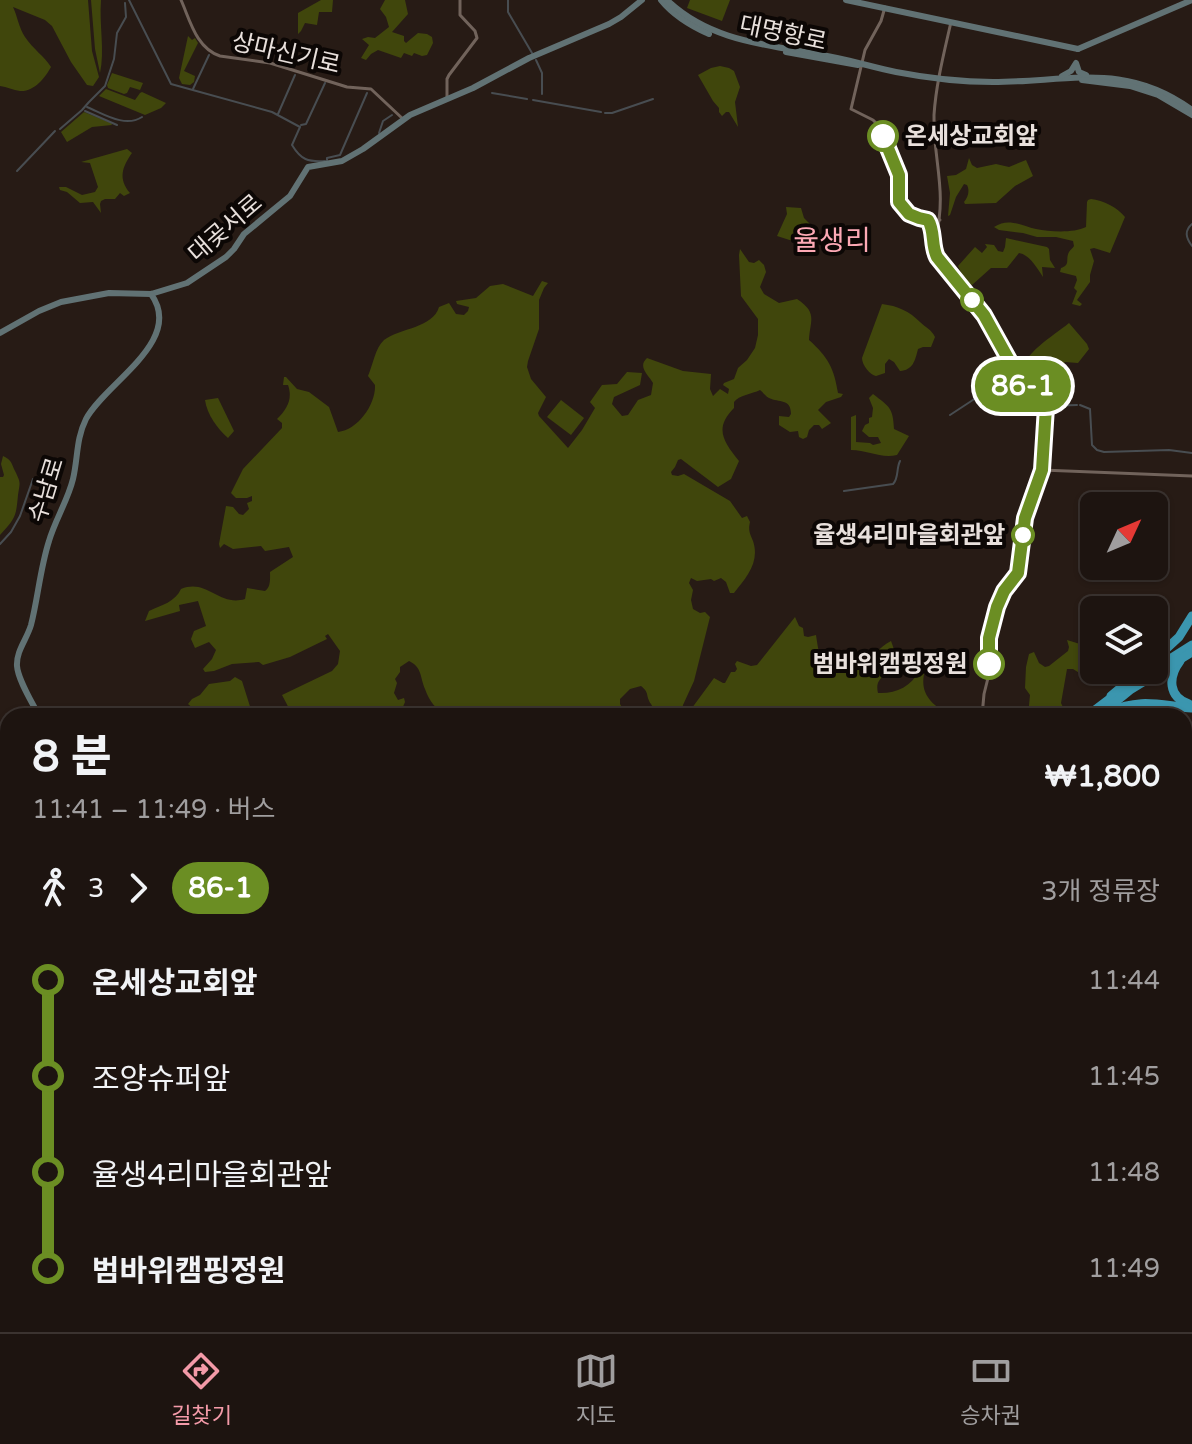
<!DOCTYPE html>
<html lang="ko">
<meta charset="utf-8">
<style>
body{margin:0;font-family:"Varela Round","Noto Sans KR",sans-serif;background:#251d19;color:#f1f3f6;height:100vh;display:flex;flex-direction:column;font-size:30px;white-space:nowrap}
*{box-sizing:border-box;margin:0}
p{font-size:26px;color:#a09e9f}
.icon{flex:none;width:44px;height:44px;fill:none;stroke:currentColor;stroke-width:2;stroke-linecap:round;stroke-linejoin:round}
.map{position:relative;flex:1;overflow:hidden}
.details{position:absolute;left:0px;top:708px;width:1192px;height:624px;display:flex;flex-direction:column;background:#1d1410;border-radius:24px 24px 0 0;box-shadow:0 2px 6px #0004,0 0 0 2px #3b3330}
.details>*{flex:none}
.badge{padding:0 16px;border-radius:26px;font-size:28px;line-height:52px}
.needle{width:52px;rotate:46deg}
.buttons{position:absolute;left:1080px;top:492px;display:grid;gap:16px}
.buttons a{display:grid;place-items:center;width:88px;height:88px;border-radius:12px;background:#1d1410;box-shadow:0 2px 6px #0004,0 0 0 2px #3b3330;font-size:40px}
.map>.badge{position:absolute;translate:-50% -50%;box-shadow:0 0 0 4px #fff}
.legs{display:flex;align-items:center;gap:12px;height:88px;padding:0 32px;font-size:26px}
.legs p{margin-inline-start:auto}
.summary{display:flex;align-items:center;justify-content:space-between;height:136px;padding:0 32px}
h1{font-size:44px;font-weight:800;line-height:60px}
ul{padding:0 32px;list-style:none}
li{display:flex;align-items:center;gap:28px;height:96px;font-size:30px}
li i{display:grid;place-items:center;width:12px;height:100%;margin:0 10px;background:currentColor}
li i::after{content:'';width:20px;height:20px;margin:-10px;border:6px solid;border-radius:50%;background:#1d1410}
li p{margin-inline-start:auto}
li:first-child i{background:linear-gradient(#0000 50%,currentColor 0)}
li:last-child i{background:linear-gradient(currentColor 50%,#0000 0)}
.menu{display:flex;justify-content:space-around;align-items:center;height:112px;border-top:2px solid #3b3330;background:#1d1410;font-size:22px;color:#a09e9f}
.menu a{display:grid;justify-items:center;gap:4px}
.menu .selected{color:#f39aa8}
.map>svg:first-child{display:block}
.green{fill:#40460c}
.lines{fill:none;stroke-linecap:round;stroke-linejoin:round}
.stream{stroke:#484d51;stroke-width:2}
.street{stroke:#71635b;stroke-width:3}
.secondary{stroke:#617274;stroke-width:6}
.highway{stroke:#3b96af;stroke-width:9}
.line-1-casing{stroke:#fff;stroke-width:18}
.line-1{stroke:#6b8e23;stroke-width:12}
.stop-1-dot{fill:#fff;stroke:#6b8e23;stroke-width:4}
.labels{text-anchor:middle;stroke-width:8;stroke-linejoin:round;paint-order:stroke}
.street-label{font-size:24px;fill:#e8e0dc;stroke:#0c0705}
.stop-label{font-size:24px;font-weight:bold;fill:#e8e0dc;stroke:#0c0705;text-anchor:end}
.quarter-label{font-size:28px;fill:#fda9b5;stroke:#0c0705}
</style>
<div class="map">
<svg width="1192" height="1332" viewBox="0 0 1192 1332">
<rect width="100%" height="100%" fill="#271b15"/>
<g class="green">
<path d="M0,0H88L92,51L99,77L93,86L87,85L71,62L52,26L45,20L13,7C17,15 19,28 25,37C33,49 44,56 51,67C45,78 34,92 20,91C13,90 7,87 0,86Z"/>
<path d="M91,0H101C99,24 105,51 100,73L95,49Z"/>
<polygon points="321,0 333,0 332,12 319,12 317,25 305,23 301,31 298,34 298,13"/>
<polygon points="385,0 405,0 408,14 392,32 404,36 404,41 406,43 418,33 427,34 432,37 433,43 427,55 422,56 414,53 412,56 404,53 401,58 378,50 371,54 366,60 361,58 369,45 362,39 368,37 375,38 389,27 386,17 380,9"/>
<polygon points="690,0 730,0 722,21 687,8"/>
<polygon points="188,36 192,40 195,38 198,43 184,71 195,76 194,82 190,85 182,84 179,78"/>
<polygon points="720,66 729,68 734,71 740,87 735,102 738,127 729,112 726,112 722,116 719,112 719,108 713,101 698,75 711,68"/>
<polygon points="112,73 143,83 140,90 130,87 127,93 124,94 108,88 107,85"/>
<polygon points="106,89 135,100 140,93 142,92 166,103 161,108 145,115 99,96"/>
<polygon points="84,112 111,123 112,125 92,127 67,142 61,132"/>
<path d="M127,149L132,153C122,167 118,179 130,193L124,196L120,193L115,199H105L101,201L100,204L101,213L93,202L80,203L67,192L60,190L59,187H66L82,195L95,192L98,187L90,163L81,162Z"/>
<path d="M969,158L972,165L977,168L996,164L1009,167L1026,160L1033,176L1015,186L996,203L965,204L964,202C968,197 970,191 967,185L964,184L956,197L950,215L948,216L950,193L947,176L956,175L966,169Z"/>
<path d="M1091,199C1103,200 1118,208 1125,217L1110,253L1094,248L1090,249L1094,261L1090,275V282L1077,300L1082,304L1080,306L1072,304L1077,291L1074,288L1077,280L1076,276L1060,272L1061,268C1071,265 1065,259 1069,252C1070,250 1073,248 1074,246L1073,241L1056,237H1037L1023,233L999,230L994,227C1009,217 1021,226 1036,229C1051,232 1074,233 1086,227L1087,202L1088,200Z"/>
<polygon points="786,207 801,208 804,218 813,227 811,233 805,230 801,231 799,243 777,236 787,214"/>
<path d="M1006,238L1047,247L1049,249L1050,260L1055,268L1042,267L1043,277C1037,268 1030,255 1019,253L1007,268H991L972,285L966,283L958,266L975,247L982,253L987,247L985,244L994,245L998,251L1003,252L1005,247Z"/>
<path d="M740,249L749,262L754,263L759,260L764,265L766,272L760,287L764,294L779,303L797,299C818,313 810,320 809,340C828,357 834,368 838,393L843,394L841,397L826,402L818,410L831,423L822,429L819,425H814L809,430L807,437L803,439L799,437L798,431L790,432L779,425V416L789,417L791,414C791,398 779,403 769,398C765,396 763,392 760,390C752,394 739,395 734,402V408C714,428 723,441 739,461L731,479L718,487L681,459L678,460L675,467L671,472L672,475L678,476L684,474L730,501L742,518L747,516L750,522C748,531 750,533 753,541C760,562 747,577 734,593H730L726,582L721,578L714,581L711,579L697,581L691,578L689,583L693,590L691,600L693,609L700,613L705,612L710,617L694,681L683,705L682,712C671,718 657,716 651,704C645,695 650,693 641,686L630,689L620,699V704L627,716H446C436,709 429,701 425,689C420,677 422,667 409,661L400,667V672L395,679L397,683L394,693L398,700L404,698L405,702L399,716H293L282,695L332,671L338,664L340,651L328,634L325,636L327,639L290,657L263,665L259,662L232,664L214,671L205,672L203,669L212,659L216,650L209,642L195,648L191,639L194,631L206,626L198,601L179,605L180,611L145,621L149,611C162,605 175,602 181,589C207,578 219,607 245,599L247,588L265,591C271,587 270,578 270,572L293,557L289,547L265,551L261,546L233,549L224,544L220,548L219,544L226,506L233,507L239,514L243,515L249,509L247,503L252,501V496L247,498H236L231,493L243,469L282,428V423L277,419C287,409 293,399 288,385H283L284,377H286L297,389L309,392L329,407L338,432C358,430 376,404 375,385L368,376C373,365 375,348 384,340C400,328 433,328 439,307L449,303L456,314L464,315L468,311L469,307L457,304L456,301L476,298L490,286L503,284L533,296L542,281L548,283L544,288L539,300V329L528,361L527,367L531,379L546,397L538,413L539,416L568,448L582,430L595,408L590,402L602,385L617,384L627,372L642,373L640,385L614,397L612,404L622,416L628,415L638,400L651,395L653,383C649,375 637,367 647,358L683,371L711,374L710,389L713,396L720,389L728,394L729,389L723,385L724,383L734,379L738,368L747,360L755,348L758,335V319L741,296L739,255Z"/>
<path d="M882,304C898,306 909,311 920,322C926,328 931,329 935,337L931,347H923L918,349C915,361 913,370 900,371L894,362L889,359L885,364V373L876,376C870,375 862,365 862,358Z"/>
<path d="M1069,323L1087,344L1089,349L1078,363L1065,362L1048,386L1041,383L1033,370L1028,371L1027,376L1038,392L1030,390L1020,375C1024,352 1052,337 1069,323Z"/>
<path d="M873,394C890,407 893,408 894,429L909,436L897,455C881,459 868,450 851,450V417L856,415V442L870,443L873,445L881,443L878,437H869L862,431L865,425L869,423V418L872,417L873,408L869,398Z"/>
<path d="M218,398L234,431L228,438C218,429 207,415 205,400Z"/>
<polygon points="561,400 584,418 571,435 547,417"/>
<path d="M3,456C12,460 11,463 15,471C21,483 20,482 18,495C16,516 16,518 0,535V477H3L4,475L1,464Z"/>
<path d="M795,617L799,626L803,628L804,636L808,637L816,635C818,648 820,664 828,674L840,672C844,666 841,658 845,652L851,651L853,654L852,661L858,665C871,660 879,647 891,641C906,678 872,669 878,693C895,694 911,687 919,671L924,674C920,696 933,704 949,716H870L865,713H860L857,716H702L700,711L689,712L714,678L723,683H725L731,672H735L737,669L735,664L737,661L751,666L757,665Z"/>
<polygon points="1067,640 1080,644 1089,649 1085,660 1089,666 1098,672 1096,678 1100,682 1097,684 1073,669 1067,669 1061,703 1067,716 1028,716 1030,695 1025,688 1026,667 1029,654 1034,652 1039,663 1045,667 1049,666 1068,651 1069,647"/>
<polygon points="235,677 242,681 253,716 194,716 194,709 188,704 192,699 200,695 209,684 230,681"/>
<polygon points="810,1324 889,1324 891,1330 885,1332 810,1332"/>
</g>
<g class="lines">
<g class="stream">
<path d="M129,0L171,84L272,112L300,127L292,145C301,160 308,162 325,161"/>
<polyline points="508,0 508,12 532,53"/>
<polyline points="536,60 542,73 542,94"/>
<polyline points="193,89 209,55"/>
<polyline points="492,93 527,99"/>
<polyline points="533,100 601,112"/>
<path d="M87,107C104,114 125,128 142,117"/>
<polyline points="85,111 117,125"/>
<polyline points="605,113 612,113 653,99"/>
<polyline points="278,114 295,75"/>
<polyline points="301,125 306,124 325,83"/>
<polyline points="60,129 82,110 89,102 105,86 114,59 117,33 126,17 125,3"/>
<polyline points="379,133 383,121 392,115"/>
<polyline points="327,160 327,158 340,155 367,93"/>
<polyline points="17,171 55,131"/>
<path d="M1192,224C1184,231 1186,238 1192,246"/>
<polyline points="1012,382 1044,405"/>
<polyline points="987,391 1002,383 1010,381"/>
<polyline points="1080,405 1090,409 1092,445 1097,450 1104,452 1169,450 1192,453"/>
<polyline points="1048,406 1077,405"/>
<polyline points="950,415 982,394"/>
<path d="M844,491L893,484C899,478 896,469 900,461"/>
<polyline points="0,544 11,532 20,516 33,479"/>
<polyline points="1184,994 1192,981"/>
<polyline points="0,1139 8,1136"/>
<polyline points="0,1164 8,1144"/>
</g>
<g class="street">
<path d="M181,0C190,20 196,48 220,56L270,63L347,87L371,89L403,119"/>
<path d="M885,7L881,21L865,50L851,109L873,120L878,125C885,141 893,157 898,173C901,181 897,190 899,198C902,218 924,219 940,220"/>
<polyline points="447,99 447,79 449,75 477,38 475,31 460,15 460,0"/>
<path d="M928,220C935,231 931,245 937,257L984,315L1025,389L1042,400L1046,407L1042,470L1025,518L1018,573L1000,598L989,638V674L984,694L982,716"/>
<path d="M935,240C948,192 933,161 934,115C936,84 944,53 951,22"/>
<polyline points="1042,470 1192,476"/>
<polyline points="367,1332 370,1324"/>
<polyline points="1169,1332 1175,1330 1192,1331"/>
</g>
<g class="secondary">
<path d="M661,0C674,16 691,26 709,34"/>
<path d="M667,0C714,45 777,45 837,58C857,62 876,68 896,72C927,78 961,82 993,82C1068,82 1125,61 1192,110"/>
<polyline points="846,0 1078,49"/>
<polyline points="1078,49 1192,0"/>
<polyline points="786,52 858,65"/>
<polyline points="1062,76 1071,71 1076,63 1079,72 1086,75"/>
<polyline points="1082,80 1130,86 1158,95 1192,115"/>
<polyline points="0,333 39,311 61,302 109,293 151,294 187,283 226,257 234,249 244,234 290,196 308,167 342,161 363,149 410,115 473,88 529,58 609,24 621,17 642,0"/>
<path d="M39,716C32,702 18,680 17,666C16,651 27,639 31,625C38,598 40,569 49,541C55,520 68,500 73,479C78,458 76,439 86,419C105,383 185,341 151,294"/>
<polyline points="1184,969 1192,967"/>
<polyline points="0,1004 8,999"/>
<polyline points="644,1332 647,1324"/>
</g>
<g class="highway">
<polyline points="1154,660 1179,637 1192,616"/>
<path d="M1180,661C1168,677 1168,697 1189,704"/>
<polyline points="1154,669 1192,645"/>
<polyline points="1111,696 1142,670"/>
<path d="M1108,712C1142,698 1157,705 1192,708"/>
<polyline points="1087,716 1116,694"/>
<polyline points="1098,716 1130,690 1192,652"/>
<polyline points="544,1332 548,1324"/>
</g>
</g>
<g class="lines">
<g class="line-1-casing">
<path id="line-1" d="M883,136L899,175V202L909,214L919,218L928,220C935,231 931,245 937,257L984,315L1025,389L1042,400L1046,407L1042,470L1025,518L1018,573L1004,591L997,607L989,638V664"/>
</g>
<use href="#line-1" class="line-1"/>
</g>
<g class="stop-1-dot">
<circle cx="883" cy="136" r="14"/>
<circle cx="972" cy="300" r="10"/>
<circle cx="1023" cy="535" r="10"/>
<circle cx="989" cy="664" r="14"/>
</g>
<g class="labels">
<g class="street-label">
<text transform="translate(783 33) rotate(12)" y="8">대명항로</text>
<text transform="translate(286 53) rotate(13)" y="8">상마신기로</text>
<text transform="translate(225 228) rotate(-41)" y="8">대곶서로</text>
<text transform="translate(46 490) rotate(-73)" y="8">수남로</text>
</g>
<g class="stop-label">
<text x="905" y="144" text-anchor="start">온세상교회앞</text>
<text x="1005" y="543">율생4리마을회관앞</text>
<text x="967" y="672">범바위캠핑정원</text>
</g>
<g class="quarter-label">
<text x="832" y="250">율생리</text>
</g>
</g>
</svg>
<div class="buttons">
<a><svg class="needle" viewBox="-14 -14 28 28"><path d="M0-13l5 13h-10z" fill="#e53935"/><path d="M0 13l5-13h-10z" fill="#a09e9f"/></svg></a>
<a><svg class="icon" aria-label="layers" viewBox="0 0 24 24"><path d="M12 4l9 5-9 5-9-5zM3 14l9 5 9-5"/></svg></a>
</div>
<b class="badge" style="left:1023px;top:386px;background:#6b8e23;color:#fff">86-1</b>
<section class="details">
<div class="summary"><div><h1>8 분</h1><p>11:41 – 11:49 · 버스</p></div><b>₩1,800</b></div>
<div class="legs"><svg class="icon" aria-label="walk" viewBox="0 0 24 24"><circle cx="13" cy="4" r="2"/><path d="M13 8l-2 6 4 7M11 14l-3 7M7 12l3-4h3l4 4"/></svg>3<svg class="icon" aria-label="forward" viewBox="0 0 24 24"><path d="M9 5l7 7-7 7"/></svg><b class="badge" style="background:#6b8e23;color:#fff">86-1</b><p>3개 정류장</p></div>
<ul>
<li><i style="color:#6b8e23"></i><b>온세상교회앞</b><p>11:44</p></li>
<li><i style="color:#6b8e23"></i><span>조양슈퍼앞</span><p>11:45</p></li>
<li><i style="color:#6b8e23"></i><span>율생4리마을회관앞</span><p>11:48</p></li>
<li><i style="color:#6b8e23"></i><b>범바위캠핑정원</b><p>11:49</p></li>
</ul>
</section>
</div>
<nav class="menu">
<a class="selected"><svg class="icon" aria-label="directions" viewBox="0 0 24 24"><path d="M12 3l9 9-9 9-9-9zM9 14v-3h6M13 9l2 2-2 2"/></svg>길찾기</a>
<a><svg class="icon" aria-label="map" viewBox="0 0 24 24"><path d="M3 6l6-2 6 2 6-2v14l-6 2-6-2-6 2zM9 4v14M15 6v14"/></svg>지도</a>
<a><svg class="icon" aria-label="tickets" viewBox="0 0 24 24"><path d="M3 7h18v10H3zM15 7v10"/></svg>승차권</a>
</nav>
